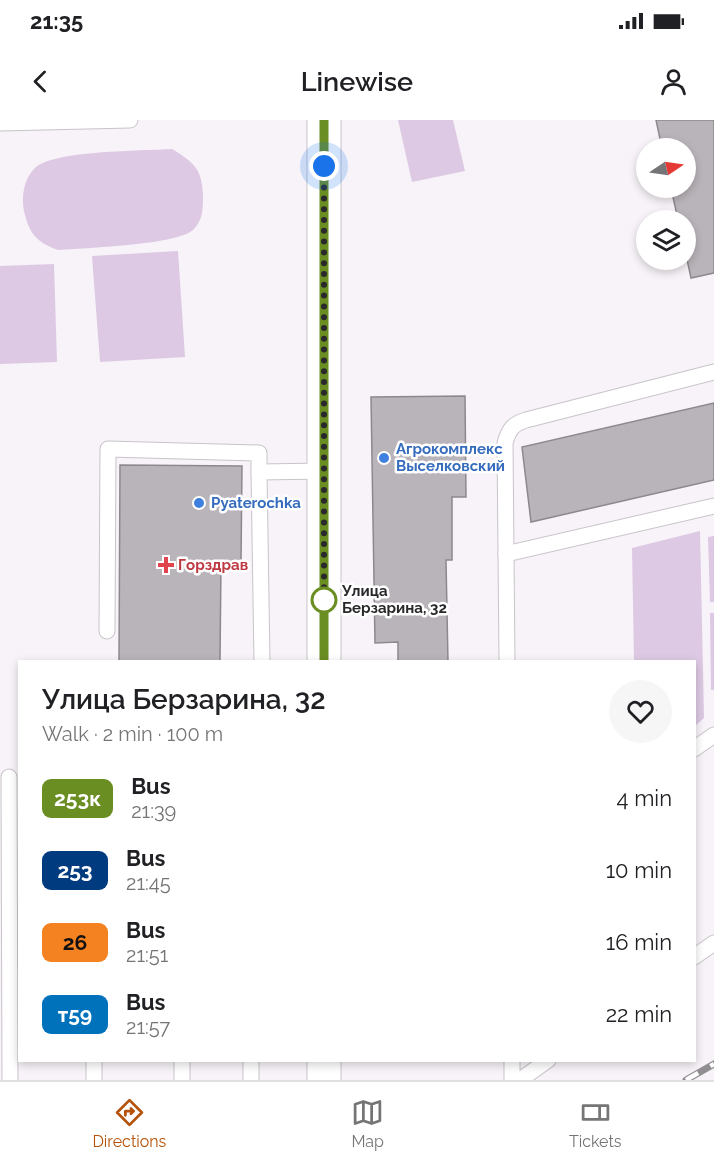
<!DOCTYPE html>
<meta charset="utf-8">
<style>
body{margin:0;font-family:Raleway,sans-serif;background:#f6f6f6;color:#202124;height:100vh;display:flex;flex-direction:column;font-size:22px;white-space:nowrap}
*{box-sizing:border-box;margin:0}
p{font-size:20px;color:#757577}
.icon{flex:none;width:33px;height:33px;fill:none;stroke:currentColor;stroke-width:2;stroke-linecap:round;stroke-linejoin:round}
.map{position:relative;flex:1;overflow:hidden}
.details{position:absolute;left:18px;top:540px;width:678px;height:402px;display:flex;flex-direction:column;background:#fff;border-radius:0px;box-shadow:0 3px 9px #0003}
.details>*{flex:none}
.badge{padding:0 12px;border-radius:9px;font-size:21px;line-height:39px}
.needle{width:39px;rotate:77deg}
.tools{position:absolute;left:636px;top:18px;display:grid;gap:12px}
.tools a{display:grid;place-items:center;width:60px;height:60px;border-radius:50%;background:#fff;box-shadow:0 3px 9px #0003;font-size:30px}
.you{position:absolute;width:30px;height:30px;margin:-15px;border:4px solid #fff;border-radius:50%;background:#1a73e8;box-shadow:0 0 0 9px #1a73e833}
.map>.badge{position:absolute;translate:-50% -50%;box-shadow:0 0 0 3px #fff}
.round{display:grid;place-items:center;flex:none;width:63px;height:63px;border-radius:32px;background:#f6f6f6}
.overview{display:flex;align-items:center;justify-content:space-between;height:102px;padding:0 24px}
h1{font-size:28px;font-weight:600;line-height:45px}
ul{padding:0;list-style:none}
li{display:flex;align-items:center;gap:18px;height:72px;padding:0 24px}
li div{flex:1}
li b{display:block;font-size:22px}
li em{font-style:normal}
li .badge{min-width:66px;font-weight:700;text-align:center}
.status{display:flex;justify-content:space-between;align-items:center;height:42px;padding:0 30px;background:#fff;direction:ltr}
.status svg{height:16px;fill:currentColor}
header{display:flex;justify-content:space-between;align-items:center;height:78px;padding:0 24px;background:#fff;font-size:27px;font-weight:600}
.tab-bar{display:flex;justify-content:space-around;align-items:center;height:84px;border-top:2px solid #e0e0e0;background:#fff;font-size:16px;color:#757577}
.tab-bar a{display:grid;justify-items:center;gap:3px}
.tab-bar .selected{color:#b45309}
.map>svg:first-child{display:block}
.green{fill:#ddc9e3}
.building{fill:#b8b4b9;stroke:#8c898d;stroke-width:1.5}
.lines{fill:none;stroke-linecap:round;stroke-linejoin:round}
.service-casing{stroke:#c8c4c9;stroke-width:17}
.tertiary-casing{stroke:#c8c4c9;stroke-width:35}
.service{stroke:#fff;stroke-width:15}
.tertiary{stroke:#fff;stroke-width:33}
.rail-casing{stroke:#928f93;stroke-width:7}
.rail{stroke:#fff;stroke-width:4.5;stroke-dasharray:14;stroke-linecap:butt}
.line-casing{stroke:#fff;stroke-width:14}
.line{stroke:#6b8e23;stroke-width:9}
.walk{stroke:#29282a;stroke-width:6;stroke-dasharray:0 10.8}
.shop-dot{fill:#3f7fe0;stroke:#fff;stroke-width:2}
.health-dot{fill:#e0444e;stroke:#fff;stroke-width:2}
.stop-dot{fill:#fff;stroke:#6b8e23;stroke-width:3}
.labels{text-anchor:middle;stroke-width:5;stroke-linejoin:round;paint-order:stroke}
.shop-label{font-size:15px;font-weight:bold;fill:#366cbe;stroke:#fff;text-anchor:start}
.health-label{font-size:15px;font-weight:bold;fill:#be3a42;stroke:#fff;text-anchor:start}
.stop-label{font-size:15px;font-weight:bold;fill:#29282a;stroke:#fff;text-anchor:start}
</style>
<div class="status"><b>21:35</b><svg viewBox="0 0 49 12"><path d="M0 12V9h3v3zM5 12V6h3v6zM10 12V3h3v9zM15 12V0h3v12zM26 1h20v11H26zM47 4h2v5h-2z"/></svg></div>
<header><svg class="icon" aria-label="back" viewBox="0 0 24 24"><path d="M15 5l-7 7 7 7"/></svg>Linewise<svg class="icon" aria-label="person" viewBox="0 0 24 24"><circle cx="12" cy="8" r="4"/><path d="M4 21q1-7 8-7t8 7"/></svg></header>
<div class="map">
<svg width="714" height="960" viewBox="0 0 714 960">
<rect width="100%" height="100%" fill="#f7f3f8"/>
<g class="green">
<polygon points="398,0 453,0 465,51 412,62"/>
<path d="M172,29C193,42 202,48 203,75C203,89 203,99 194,109C180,125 83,128 58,130C36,122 29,113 24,91C21,77 24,58 35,48C54,30 143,31 172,29Z"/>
<polygon points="178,131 185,237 100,242 92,136"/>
<polygon points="54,144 57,242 0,244 0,146"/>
<polygon points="700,411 704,598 695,606 694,542 634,541 632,428"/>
<polygon points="714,416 714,482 710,482 708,417"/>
<polygon points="710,493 714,493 714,570 711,570"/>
</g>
<g class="building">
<polygon points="656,0 714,0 714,153 691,158 686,135 686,100 678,100 671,68 686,68 686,28 662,28"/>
<polygon points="465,276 466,377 452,377 452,440 446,440 448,542 398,542 398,522 375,523 371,277"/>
<polygon points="714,283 714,360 531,402 522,327"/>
<polygon points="120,345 242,346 241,442 221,442 220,542 119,542"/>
</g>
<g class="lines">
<g class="service-casing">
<g id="service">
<polyline points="0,3 130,0"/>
<polyline points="506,434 714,386"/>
<polyline points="107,511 108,329 259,333 259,352"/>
<polyline points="262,542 259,352 324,351"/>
<path d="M507,542L505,323C509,309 513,304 526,300L714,252"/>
<polyline points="694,629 714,615"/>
<polyline points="9,657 10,960"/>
<polyline points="694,837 714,823"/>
<polyline points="94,940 94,960"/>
<polyline points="182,940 182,960"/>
<polyline points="251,940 251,960"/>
<polyline points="512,940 512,960"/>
<polyline points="520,960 548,940"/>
</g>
</g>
<g class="tertiary-casing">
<g id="tertiary">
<polyline points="324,542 324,0"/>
<polyline points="324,940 324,960"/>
</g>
</g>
<use href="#service" class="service"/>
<use href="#tertiary" class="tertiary"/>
<g class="rail-casing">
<polyline id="rail" points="686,960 714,944"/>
</g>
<use href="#rail" class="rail"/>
</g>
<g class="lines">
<g class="line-casing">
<polyline id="line" points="324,542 324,0"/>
</g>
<use href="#line" class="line"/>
<polyline class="walk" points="324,46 324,480"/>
</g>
<g class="shop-dot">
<circle cx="384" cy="338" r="6"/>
<circle cx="199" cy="383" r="6"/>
</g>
<path class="health-dot" d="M163 436h6v6h6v6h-6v6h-6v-6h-6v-6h6z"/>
<circle class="stop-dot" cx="324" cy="480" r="12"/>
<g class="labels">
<g class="shop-label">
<text x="396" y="334">Агрокомплекс<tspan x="396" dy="17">Выселковский</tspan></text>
<text x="211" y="388">Pyaterochka</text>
</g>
<g class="health-label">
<text x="178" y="450">Горздрав</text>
</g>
<g class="stop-label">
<text x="342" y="476">Улица<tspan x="342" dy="17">Берзарина, 32</tspan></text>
</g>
</g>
</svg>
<div class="tools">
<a><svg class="needle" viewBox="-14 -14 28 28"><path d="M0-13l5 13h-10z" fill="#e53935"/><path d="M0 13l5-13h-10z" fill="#757577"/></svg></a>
<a><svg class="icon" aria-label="layers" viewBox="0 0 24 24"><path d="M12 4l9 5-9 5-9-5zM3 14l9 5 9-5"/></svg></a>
</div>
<div class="you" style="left:324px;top:46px"></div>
<section class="details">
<div class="overview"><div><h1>Улица Берзарина, 32</h1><p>Walk · 2 min · 100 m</p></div><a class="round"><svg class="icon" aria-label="heart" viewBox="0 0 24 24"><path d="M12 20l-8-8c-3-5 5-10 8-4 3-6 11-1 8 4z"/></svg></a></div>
<ul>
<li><span class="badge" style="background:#6b8e23;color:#fff">253к</span><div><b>Bus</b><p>21:39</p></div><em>4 min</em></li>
<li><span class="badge" style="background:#003b80;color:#fff">253</span><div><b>Bus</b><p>21:45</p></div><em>10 min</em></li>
<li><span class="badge" style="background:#f58220;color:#111">26</span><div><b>Bus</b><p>21:51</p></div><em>16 min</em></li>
<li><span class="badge" style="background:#0072bc;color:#fff">т59</span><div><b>Bus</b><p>21:57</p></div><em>22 min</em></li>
</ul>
</section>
</div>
<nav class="tab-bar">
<a class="selected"><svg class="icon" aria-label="directions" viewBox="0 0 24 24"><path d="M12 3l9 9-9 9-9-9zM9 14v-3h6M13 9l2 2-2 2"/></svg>Directions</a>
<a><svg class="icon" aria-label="map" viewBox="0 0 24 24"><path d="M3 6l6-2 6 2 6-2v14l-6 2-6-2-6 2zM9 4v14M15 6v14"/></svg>Map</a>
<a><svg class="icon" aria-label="tickets" viewBox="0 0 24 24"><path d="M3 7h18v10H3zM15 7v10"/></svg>Tickets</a>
</nav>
